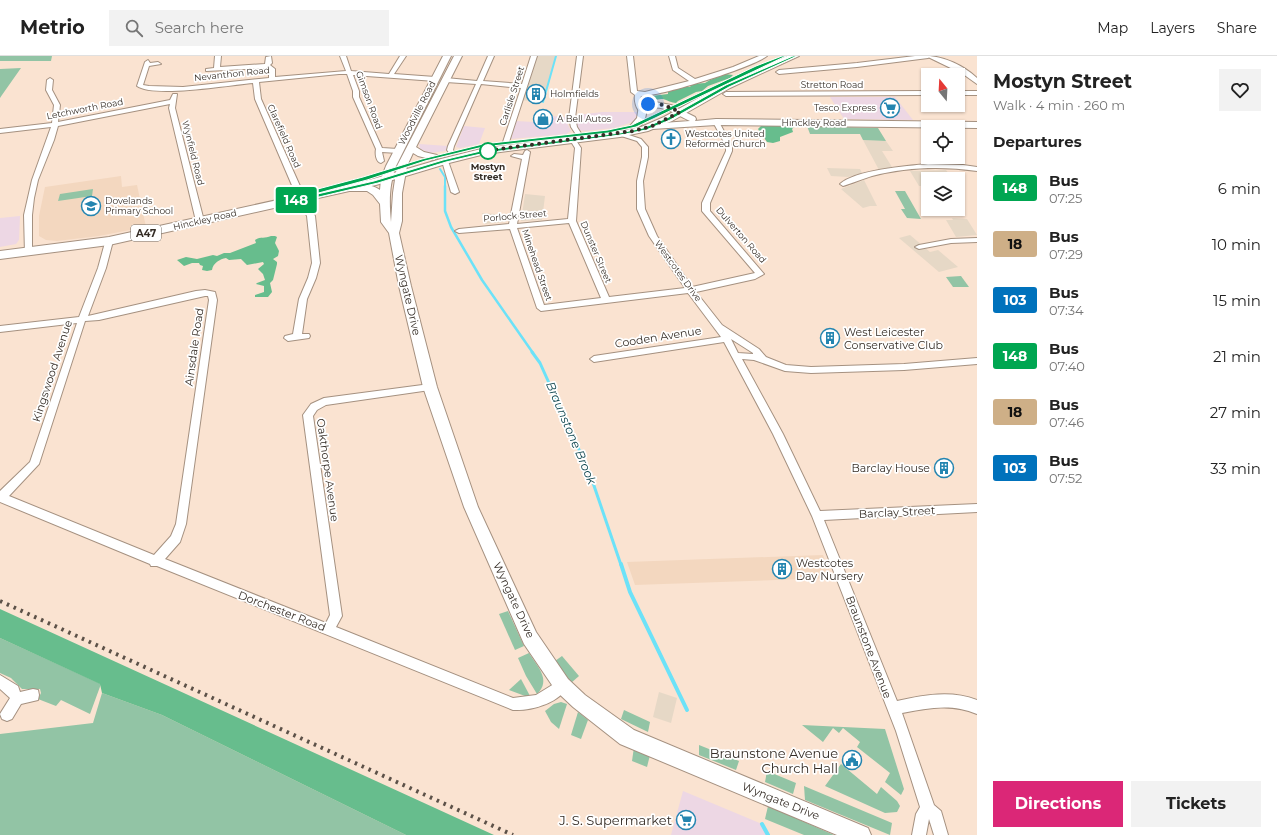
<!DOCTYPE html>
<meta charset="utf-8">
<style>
body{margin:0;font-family:Montserrat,sans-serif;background:#f2f2f2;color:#222;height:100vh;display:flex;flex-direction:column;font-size:15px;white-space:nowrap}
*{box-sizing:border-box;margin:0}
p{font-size:13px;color:#767676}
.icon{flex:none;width:22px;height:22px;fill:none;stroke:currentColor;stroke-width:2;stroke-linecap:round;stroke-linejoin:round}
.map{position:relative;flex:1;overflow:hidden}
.details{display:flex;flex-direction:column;background:#fff;width:300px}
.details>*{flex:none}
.badge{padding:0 8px;border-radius:3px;font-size:14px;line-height:26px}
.needle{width:26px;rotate:342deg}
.tools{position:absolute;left:921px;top:12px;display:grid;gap:8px}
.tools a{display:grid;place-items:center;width:44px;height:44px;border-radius:0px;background:#fff;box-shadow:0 1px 3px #0004;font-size:20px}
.you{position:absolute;width:20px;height:20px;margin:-10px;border:3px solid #fff;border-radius:50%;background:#1a73e8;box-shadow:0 0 0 6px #1a73e833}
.map>.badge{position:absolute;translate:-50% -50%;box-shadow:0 0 0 2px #fff}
h2{padding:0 16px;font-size:15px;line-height:36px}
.round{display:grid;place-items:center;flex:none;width:42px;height:42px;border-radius:0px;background:#f2f2f2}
.overview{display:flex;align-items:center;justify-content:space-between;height:68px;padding:0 16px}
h1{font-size:19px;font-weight:700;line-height:30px}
.button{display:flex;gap:8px;margin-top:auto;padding:8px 16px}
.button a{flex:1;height:46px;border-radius:0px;background:#db2777;color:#fff;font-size:16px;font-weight:700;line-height:46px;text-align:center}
.button a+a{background:#f2f2f2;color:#222}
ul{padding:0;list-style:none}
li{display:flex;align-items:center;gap:12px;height:56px;padding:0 16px}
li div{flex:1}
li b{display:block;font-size:15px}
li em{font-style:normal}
li .badge{min-width:44px;font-weight:700;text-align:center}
header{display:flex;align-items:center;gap:24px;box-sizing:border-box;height:56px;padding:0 20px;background:#fff;border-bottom:1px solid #e0e0e0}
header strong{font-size:19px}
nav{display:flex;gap:22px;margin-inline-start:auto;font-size:14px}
.search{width:280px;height:36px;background:#f2f2f2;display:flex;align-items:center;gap:10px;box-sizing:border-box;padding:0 14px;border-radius:0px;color:#767676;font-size:15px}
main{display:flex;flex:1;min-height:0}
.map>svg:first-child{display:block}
.commercial{fill:#edd7e4}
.industrial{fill:#e6d8c6}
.built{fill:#f3d7bf}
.green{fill:#92c4a5}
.forest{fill:#67bd8d}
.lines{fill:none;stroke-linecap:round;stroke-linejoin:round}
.stream-far3{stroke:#6ce2f8;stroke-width:2}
.stream-far2{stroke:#6ce2f8;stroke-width:2.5}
.stream-far1{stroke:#6ce2f8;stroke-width:3}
.stream{stroke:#6ce2f8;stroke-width:4}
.street-casing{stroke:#a59180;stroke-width:2}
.secondary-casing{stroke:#a59180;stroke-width:2}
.primary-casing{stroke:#a59180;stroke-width:2}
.street{fill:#fff;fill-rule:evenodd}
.secondary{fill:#fff;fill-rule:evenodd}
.primary{fill:#fff;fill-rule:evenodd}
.rail{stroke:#5c5148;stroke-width:4;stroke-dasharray:2.5 5;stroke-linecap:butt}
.line{fill:#00a651;stroke:#fff}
.walk{stroke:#352d26;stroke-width:4;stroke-dasharray:0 7.2}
.stop-dot{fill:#fff;stroke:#00a651;stroke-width:2}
.labels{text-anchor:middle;stroke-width:3.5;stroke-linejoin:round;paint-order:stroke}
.far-street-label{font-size:9px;fill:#352d26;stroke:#fff}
.far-poi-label{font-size:9px;fill:#352d26;stroke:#fff;text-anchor:start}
.far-stop-label{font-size:9px;font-weight:bold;fill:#352d26;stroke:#fff}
.shield{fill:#fff;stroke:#726c67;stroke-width:1}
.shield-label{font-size:10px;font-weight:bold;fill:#352d26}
.street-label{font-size:11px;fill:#352d26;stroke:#fff}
.poi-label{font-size:11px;fill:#352d26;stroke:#fff;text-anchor:start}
.water-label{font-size:12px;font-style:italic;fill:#0e454e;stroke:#fff}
.near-poi-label{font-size:13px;fill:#352d26;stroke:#fff;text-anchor:end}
</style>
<header>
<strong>Metrio</strong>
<div class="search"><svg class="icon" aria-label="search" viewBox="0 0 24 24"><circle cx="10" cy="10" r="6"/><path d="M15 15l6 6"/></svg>Search here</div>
<nav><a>Map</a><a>Layers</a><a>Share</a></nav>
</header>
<main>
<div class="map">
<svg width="977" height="779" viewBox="0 0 977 779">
<rect width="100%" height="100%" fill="#fae3d1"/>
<g class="commercial">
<polygon points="830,41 895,41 913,64 844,63"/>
<polygon points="602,56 639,56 637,63 633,66 614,72 585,75 579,74 577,71 575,67 577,59"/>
<polygon points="537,59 540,59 539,62 550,60 566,61 566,65 571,75 566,78 511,83 516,65 534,66"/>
<polygon points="464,70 485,72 479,88 460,92 456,91"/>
<polygon points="419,88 448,90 445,95 430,97 420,93"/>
<polygon points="20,160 19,184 16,188 0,191 0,162"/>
<polygon points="683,735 762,768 768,779 671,779"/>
</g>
<g class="industrial">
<polygon points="534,0 556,0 543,46 519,44"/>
<polygon points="863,84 886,85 893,95 882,95 892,111 879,114"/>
<polygon points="827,112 860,113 862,117 848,121 831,120"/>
<polygon points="946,114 953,123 928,123 928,130 919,130 910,115"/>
<polygon points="864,124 877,150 870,150 863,152 841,133"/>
<polygon points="525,138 545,140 542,164 521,165"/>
<polygon points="482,157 507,159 506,166 485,168"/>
<polygon points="952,162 967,163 977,179 956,181 946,164 953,164"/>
<polygon points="910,179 930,196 938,194 958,211 939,216 899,182"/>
<polygon points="659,636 677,642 671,667 653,661"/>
</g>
<g class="built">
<polygon points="121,120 122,131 137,129 146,171 99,180 57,185 46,184 39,180 39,160 45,131"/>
<polygon points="823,499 832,522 635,529 627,506"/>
</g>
<g class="green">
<polygon points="0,0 52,0 51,5 0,5"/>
<polygon points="21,12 2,39 0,42 0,13"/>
<polygon points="807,70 878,72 886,85 863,84 860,78 810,78"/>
<polygon points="93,133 92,140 58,145 60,138"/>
<polygon points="895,135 905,135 921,163 907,162 901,153 905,153"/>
<polygon points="961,220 969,231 953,231 946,221"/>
<polygon points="508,555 524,590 515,594 499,558"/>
<polygon points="0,582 101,628 90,658 61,644 56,650 38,643 41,637 40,633 22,633 11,622 0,617"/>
<path d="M529,597C537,610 552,624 537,638L526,620L518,602Z"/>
<polygon points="562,600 579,620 571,627 555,605"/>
<polygon points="521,623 530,640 525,640 509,634"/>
<polygon points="102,637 162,659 406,779 0,779 0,678 93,667"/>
<polygon points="561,646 567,648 559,673 551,666 545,655 554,648"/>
<polygon points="624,654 650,666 648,676 621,663"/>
<polygon points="578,656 588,664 581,683 571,679"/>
<polygon points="802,669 885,673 904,733 901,739 885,726 890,717 857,691 860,686 843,672 839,677 833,672 823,686"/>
<polygon points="699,689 739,705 736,714 699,699"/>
<polygon points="634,691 650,699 647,711 632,705"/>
<polygon points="841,708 877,738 881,731 897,745 900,750 897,756 885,757 825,730"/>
<polygon points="767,715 796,727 793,738 765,726"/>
<polygon points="804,730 892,767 890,779 805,744"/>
<polygon points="768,750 834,779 804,779 765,763"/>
</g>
<g class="forest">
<path d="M725,18L733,19L730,22L708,30L702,35L696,36L678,45L676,47C672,47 667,44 663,43C654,42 648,50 640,41L641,39L651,40L668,38V35L675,30L690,31L692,28L705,27L710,24Z"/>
<polygon points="772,68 777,70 792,69 794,71 792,73 793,76 780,81 780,85 773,87 767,86 758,73 762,69"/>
<path d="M271,180H275L277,181L275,187L279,195L278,200L273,203L277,206V208L273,224L270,227L272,236L268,241H255V239L264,236V230L256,228L257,227L265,224L263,218L258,213L264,208L263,206L247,209L241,203L229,204L226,202C220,203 213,207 212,214L207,215L202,214L203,210L200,209L199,207H192L184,210L177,204L186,201L197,203L213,199L217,200L224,197H230L256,187L255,184C261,180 265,183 271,180Z"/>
<polygon points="0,553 494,779 406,779 162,659 102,637 100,628 0,582"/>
</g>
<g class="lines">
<g class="stream-far3">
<polyline points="543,46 556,0"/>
<polyline points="440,113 445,121 445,131"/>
</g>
<polyline class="stream-far2" points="445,130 445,155 451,171 482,224 533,297"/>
<polyline class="stream-far1" points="532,296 540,307 590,418 621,509"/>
<g class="stream">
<polyline points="621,508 630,536 687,654"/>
<polyline points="762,768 768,779"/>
</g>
<g class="street-casing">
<g id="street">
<path d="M215,0H221L220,11L265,8L266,1L271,0L272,7L270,9L275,13V21L346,15L340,0H346L351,15L389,18L400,0H406L394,18L435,21L438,23L435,25L353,19L359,35V41L382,92L398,93L401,95L398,97L382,96L384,105L381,107C376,106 375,98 376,93L353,41V35L347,18H339L259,26L261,43L308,148L315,160L320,207L316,222L307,243L302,278H309L310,280L309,282L288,285L284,282L285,280L293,278L299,243L308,222L312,207L307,160L300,148L255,43L253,27C230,29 154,42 137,30L145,6L148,4L150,7L158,6L161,8L149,10L143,29L149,30L183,31L269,22V14L266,12L206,15V13L214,12Z"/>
<polygon points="488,0 494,0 483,25 522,28 531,0 537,0 509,86 506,88 503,86 521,32 481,28 454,90 453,94 455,97 450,98 447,94 448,90 476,28 446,26 443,24 446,22 477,25"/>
<polygon points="577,0 583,0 575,62 577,71 582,79 579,81 577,80 571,71 569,62"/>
<path d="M627,0H633L637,35L645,36L689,25L673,14L669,0H675L678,12L695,23L733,11L759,0H767C751,12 661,40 641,40L640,43L644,54L641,56C636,54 634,44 635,39L631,36Z"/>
<polygon points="915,0 931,0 928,2 857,11 779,18 776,16 779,14 857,7"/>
<polygon points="50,22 53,24 52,34 60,49 58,66 170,44 173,38 177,38 175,52 204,165 203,167 200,167 196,165 169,52 170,48 58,70 54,84 38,124 34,142 32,159 32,196 28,198 25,198 24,159 27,146 32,124 51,71 0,77 0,73 52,67 54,49 46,34 47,24"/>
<polygon points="928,35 928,39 726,40 723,38 726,36"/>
<rect x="958" y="35" width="19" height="4"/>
<path d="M716,64L719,66L732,90V95L710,147V155L764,218L755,223L696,236L722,269L759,293L766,301L786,309L811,311L904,308L977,302V308L904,314L811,317L785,315L754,304L742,303L783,378L820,455L977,448V456L824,464L897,645C924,639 951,634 977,644V658C952,647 928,652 902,657L934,749L941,755L948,779H934L929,763L926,779H912L916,758L920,751L896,675L812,460L773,378L724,286L594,306L590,303L594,300L721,281L688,237L541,255L537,252L510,173L459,177L455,175L459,173L509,168L522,103L511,100L514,98L523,99L525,95L527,94L530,96L517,168L568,163L575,92L570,84L575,83L581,92L576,165L609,241L685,232L649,180L637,153V125L642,101V91L637,85L618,79L617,78L620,76L641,83L648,91V101L643,125L645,153L657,180L692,231L755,217L702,155V147L726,95V90L713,66ZM569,167L601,242L544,249L517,172ZM731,283L753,297V298L738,297Z"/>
<polygon points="445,103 448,105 459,136 455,138 451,136 442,105"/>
<path d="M928,108L963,109L977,111V115C943,110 906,111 872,120C862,123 853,127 843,130L840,128C855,114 906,110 928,108Z"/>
<polygon points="977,182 977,186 951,187 919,193 915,191 919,189 951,183"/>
<path d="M106,183H109L113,185L106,212L88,260L196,235L205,234L215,236L217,244L186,468L180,486L165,503L326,567L330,559L303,359L311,348L324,342L430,328L433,329L435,331L430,334L326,349L317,354L313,360L342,560L336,571L513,642L536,639L562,623L567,625L568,629C561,647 531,655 513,654L157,510H151L150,508L0,446V435L30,406L77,267L0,276V270L79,261L98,212ZM205,240H208L209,244L176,468L171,480L154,499L9,440L39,408L85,265L99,264Z"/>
<polygon points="0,619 18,630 20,636 33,633 38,634 39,639 38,644 21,648 12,663 7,665 2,663 0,658 10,642 0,633"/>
</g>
</g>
<g class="secondary-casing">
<g id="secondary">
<path d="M443,0H451L396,110C389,129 389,146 391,166L393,137L397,110L454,0H462L416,91L424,96L437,99L439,101L434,104L418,100L413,97L407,110L402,137V165L399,177L411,230L437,331L478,451L536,576L568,623L585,639L634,674L868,772L871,779H837L620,688L573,651L556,635L524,588L464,451L423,331L399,230L389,177L381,166L380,148L373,139L367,135H349L344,132C352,125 372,128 380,134L381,123L386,110Z"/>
<path d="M926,0C944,0 964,10 977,22V28L963,18Z"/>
<path d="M655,46L671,49L695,61L696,63L695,65L716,63L977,66V72L716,69L652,73L649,72L648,70L649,68L690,65C676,59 662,47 646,53C647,62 642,74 631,72L630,70L637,62L639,50Z"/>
</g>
</g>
<g class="primary-casing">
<polygon id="primary" points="787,0 799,0 730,32 672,65 648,75 620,81 485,98 449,107 376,129 109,189 0,203 0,195 109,181 373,123 441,103 485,92 620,75 641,71 664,61 724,28"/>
</g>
<use href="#street" class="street"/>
<use href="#secondary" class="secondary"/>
<use href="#primary" class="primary"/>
<polyline class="rail" points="0,545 513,779"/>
</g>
<polygon class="line" points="782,0 786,0 636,71 608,77 483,91 425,105 367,124 300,142 374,125 443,104 485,94 620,77 643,72 667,62 726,29 793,0 797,0 729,31 670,64 646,74 620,79 485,97 446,106 378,127 302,145 290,146 287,144 299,138 363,121 422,103 483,88 608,74 632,69 756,10"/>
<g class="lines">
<polyline class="walk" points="488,95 485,95 633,75 652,70 680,56 664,49 648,48"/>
</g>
<defs>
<g id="building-ring" transform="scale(1)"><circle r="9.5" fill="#fff" stroke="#2485b0" stroke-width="1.5"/><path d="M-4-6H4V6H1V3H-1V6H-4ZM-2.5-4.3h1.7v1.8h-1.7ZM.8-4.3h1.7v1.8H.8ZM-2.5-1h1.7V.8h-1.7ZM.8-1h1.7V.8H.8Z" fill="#2485b0"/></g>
<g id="supermarket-ring" transform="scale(1)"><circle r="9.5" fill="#fff" stroke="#2485b0" stroke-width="1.5"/><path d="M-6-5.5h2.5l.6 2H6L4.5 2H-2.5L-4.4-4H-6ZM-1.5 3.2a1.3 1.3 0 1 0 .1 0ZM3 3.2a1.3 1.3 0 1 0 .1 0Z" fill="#2485b0"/></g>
<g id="shop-ring" transform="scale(1)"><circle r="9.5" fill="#fff" stroke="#2485b0" stroke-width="1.5"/><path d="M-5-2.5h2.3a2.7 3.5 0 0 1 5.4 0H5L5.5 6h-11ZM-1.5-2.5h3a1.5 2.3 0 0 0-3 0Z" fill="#2485b0"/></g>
<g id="church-ring" transform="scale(1)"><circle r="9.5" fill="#fff" stroke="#2485b0" stroke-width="1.5"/><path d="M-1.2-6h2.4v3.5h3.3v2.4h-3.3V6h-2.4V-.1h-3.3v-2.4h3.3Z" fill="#2485b0"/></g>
<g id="school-ring" transform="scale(1)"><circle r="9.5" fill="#fff" stroke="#2485b0" stroke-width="1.5"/><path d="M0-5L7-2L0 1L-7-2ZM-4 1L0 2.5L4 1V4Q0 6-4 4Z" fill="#2485b0"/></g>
<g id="civic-ring" transform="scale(1)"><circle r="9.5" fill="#fff" stroke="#2485b0" stroke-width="1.5"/><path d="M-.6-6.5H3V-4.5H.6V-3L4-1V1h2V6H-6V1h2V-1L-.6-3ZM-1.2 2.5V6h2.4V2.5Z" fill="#2485b0"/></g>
</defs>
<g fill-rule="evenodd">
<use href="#building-ring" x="536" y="38"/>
<use href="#supermarket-ring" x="890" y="52"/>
<use href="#shop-ring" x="543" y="63"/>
<use href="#church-ring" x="671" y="83"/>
<use href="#school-ring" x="91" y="150"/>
<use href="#building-ring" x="830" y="282"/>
<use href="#building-ring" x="944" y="412"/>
<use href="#building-ring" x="782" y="513"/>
<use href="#civic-ring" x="852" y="704"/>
<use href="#supermarket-ring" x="686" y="764"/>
</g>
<circle class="stop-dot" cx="488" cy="95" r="8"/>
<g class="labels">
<g class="far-street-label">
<text transform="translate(232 18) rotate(-6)" y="3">Nevanthon Road</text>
<text x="832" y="32">Stretton Road</text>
<text transform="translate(512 40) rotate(-72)" y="3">Carlisle Street</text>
<text transform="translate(369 44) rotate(70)" y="3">Gimson Road</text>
<text transform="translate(85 53) rotate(-11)" y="3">Letchworth Road</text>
<text transform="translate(417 57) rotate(-63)" y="3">Woodville Road</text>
<text x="814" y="70">Hinckley Road</text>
<text transform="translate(284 80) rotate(66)" y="3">Clarefield Road</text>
<text transform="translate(193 97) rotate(76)" y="3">Wynfield Road</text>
<text transform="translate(515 160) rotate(-5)" y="3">Porlock Street</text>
<text transform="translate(205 164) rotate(-13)" y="3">Hinckley Road</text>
<text transform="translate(741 179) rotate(49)" y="3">Dulverton Road</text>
<text transform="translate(596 196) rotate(67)" y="3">Dunster Street</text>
<text transform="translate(537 209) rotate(71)" y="3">Minehead Street</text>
<text transform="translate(678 215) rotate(54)" y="3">Westcotes Drive</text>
</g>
<g class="far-poi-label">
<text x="550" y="41">Holmfields</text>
<text x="876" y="55" text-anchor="end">Tesco Express</text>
<text x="557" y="66">A Bell Autos</text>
<text x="685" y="81">Westcotes United<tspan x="685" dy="10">Reformed Church</tspan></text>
<text x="105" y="148">Dovelands<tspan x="105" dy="10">Primary School</tspan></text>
</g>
<g class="far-stop-label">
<text x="488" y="114">Mostyn<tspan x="488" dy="10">Street</tspan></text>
</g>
<rect class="shield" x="131" y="169" width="30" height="16" rx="3"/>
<g class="shield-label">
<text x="146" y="181">A47</text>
</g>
<g class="street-label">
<text transform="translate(408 239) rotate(77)" y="4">Wyngate Drive</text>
<text transform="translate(658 281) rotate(-9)" y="4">Cooden Avenue</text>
<text transform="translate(194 291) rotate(-82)" y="4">Ainsdale Road</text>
<text transform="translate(52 315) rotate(-72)" y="4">Kingswood Avenue</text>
<text transform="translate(328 414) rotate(82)" y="4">Oakthorpe Avenue</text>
<text transform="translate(897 456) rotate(-3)" y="4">Barclay Street</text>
<text transform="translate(514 544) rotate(65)" y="4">Wyngate Drive</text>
<text transform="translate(282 555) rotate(21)" y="4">Dorchester Road</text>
<text transform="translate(869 591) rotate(69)" y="4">Braunstone Avenue</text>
<text transform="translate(781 745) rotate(22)" y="4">Wyngate Drive</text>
</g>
<g class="poi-label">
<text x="844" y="280">West Leicester<tspan x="844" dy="13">Conservative Club</tspan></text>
<text x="930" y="416" text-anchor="end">Barclay House</text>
<text x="796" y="511">Westcotes<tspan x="796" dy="13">Day Nursery</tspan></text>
</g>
<g class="water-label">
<text transform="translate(571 377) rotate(67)" y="4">Braunstone Brook</text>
</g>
<g class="near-poi-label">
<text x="838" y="702">Braunstone Avenue<tspan x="838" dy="15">Church Hall</tspan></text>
<text x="672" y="769">J. S. Supermarket</text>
</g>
</g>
</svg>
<div class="tools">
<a><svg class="needle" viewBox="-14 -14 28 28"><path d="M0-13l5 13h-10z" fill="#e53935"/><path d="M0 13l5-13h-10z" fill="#767676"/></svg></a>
<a><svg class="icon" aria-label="locate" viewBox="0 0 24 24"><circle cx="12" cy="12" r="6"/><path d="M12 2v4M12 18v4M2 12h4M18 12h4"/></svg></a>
<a><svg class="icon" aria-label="layers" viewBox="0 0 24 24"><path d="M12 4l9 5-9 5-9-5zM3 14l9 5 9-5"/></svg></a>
</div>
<div class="you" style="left:648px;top:48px"></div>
<b class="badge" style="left:296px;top:144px;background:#00a651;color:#fff">148</b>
</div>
<section class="details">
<div class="overview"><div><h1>Mostyn Street</h1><p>Walk · 4 min · 260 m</p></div><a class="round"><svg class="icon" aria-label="heart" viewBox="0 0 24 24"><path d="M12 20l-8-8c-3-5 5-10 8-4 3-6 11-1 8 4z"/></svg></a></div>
<h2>Departures</h2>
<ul>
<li><span class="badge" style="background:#00a651;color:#fff">148</span><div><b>Bus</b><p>07:25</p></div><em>6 min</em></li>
<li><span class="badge" style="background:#ceaf87;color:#111">18</span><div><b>Bus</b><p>07:29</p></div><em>10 min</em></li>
<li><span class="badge" style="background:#0072bc;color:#fff">103</span><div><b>Bus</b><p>07:34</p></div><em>15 min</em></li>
<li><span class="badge" style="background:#00a651;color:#fff">148</span><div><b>Bus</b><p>07:40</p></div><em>21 min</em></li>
<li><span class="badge" style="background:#ceaf87;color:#111">18</span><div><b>Bus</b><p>07:46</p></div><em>27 min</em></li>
<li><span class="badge" style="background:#0072bc;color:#fff">103</span><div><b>Bus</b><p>07:52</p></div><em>33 min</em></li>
</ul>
<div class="button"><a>Directions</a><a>Tickets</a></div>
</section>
</main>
